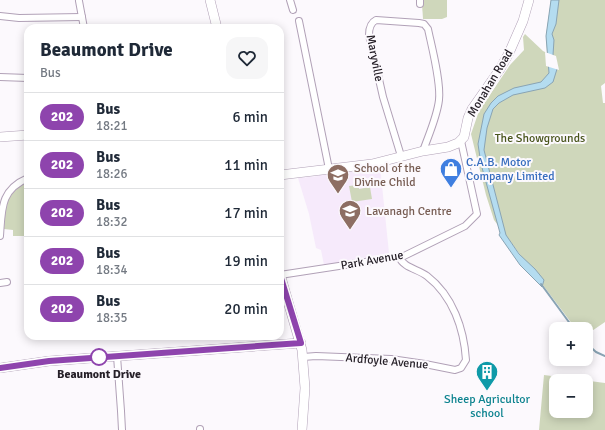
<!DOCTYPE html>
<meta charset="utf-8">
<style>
body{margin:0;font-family:Signika,sans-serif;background:#f6f6f7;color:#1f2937;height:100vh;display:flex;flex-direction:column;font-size:15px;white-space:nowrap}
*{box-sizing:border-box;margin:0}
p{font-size:13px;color:#747a83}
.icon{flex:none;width:22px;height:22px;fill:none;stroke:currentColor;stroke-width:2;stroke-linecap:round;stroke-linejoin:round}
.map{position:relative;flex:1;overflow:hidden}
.side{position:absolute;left:24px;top:24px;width:260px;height:316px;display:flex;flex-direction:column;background:#fff;border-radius:12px;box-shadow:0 2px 10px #0003}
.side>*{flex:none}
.badge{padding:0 8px;border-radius:13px;font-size:14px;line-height:26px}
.controls{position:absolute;left:549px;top:322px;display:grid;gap:8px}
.controls a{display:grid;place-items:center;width:44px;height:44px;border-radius:8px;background:#fff;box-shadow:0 2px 10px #0003;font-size:20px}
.map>.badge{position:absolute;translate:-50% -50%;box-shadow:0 0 0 2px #fff}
.round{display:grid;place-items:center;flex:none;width:42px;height:42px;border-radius:12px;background:#f6f6f7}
.head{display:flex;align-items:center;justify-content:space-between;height:68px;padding:0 16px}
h1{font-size:19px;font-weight:700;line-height:30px}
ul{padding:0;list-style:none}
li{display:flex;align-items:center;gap:12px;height:48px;padding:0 16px;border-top:1px solid #e0e1e3}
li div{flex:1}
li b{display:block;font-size:15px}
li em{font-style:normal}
li .badge{min-width:44px;font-weight:700;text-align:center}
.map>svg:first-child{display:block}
.built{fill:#f6eafb}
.green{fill:#cfd7bb;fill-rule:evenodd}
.water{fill:#b4dcf0;stroke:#89a4b4}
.pier{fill:#fcf9fd}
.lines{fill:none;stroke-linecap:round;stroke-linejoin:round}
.stream{stroke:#89a4b4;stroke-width:2}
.street-casing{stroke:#b1a1b7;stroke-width:8}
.secondary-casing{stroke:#b1a1b7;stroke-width:10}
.street{stroke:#fff;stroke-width:6}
.secondary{stroke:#fff;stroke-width:9}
.line-casing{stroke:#fff;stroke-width:9}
.line{stroke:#8e44ad;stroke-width:6}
.stop-dot{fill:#fff;stroke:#8e44ad;stroke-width:2}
.labels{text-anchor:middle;stroke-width:4;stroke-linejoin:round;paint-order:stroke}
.street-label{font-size:12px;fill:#262028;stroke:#fcf9fd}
.park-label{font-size:12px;fill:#4a561e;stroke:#fcf9fd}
.shop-label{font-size:12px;fill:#366cbe;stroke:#fcf9fd;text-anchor:start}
.education-label{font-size:12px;fill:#785e54;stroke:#fcf9fd;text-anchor:start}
.stop-label{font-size:12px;font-weight:bold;fill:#262028;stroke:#fcf9fd}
.culture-label{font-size:12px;fill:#0d838f;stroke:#fcf9fd}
</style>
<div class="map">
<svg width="605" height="430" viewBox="0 0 605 430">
<rect width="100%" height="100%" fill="#fcf9fd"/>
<polygon class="built" points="380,166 389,253 324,265 321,250 316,248 309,214 298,178 319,176 319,175 361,171"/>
<g class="green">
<polygon points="423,0 447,0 447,17 442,19 423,19 422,4"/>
<polygon points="551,0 605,0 605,83 601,86 603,103 605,103 605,322 586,335 586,329 576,329 494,220 486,195 471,134 479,111 510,65 524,50 523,37 525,34 543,51 547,53 546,36"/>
<path d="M28,181L24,216L25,236H13V230L4,229C6,203 4,196 28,181Z"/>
<polygon points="359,185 359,189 370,187 372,199 352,202 349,186"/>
<path d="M544,375L605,383V430H539ZM556,381H586V411H556Z"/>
</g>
<polygon class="water" points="551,0 559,0 556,24 552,34 554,40 553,55 557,69 553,82 545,88 513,95 499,103 493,109 487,128 484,150 506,235 519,254 535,269 544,280 542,287 520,265 499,235 500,233 481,164 478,144 484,114 491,103 498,96 514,88 541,82 549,73 546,36"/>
<polygon class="pier" points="545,52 556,56 559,70 546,66"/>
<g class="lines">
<g class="stream">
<polyline points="541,284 574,329"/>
<polyline points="586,343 596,352 605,356"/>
</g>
<g class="street-casing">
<g id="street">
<polyline points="290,0 293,10"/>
<polyline points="420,0 420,4"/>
<polyline points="79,1 84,28"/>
<polyline points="0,16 19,18 82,17"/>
<polyline points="299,21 329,169"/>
<polyline points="0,77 28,78"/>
<path d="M401,156L383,97L369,35C369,29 370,23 376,20L419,23L424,24L428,29C432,48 441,82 439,100C437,117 429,134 423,151"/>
<path d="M0,236C2,209 0,190 28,178"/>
<polyline points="280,275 404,256 465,226 477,214 461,141"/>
<polyline points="0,283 7,282"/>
<polyline points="117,356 121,411 122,430"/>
<path d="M303,357L316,356L391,359L425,364L455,370L461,368L466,360C464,329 453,296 427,276C418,269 404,268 399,257"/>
<polyline points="200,430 200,429"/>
</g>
</g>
<g class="secondary-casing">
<g id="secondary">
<polyline points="210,0 217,28"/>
<polyline points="0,137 28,135"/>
<polyline points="280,175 372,164 423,151 448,147 458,143 464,137 468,118 472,109 500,69 509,53 523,21 529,0"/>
<polyline points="280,274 302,350 305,388 302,430"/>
<polyline points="0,368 49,361 301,343"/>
</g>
</g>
<use href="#street" class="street"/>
<use href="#secondary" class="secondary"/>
</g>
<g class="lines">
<g class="line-casing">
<polyline id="line" points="0,368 49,361 301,343 280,275"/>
</g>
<use href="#line" class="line"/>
</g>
<defs>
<g id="shop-pin" transform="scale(1.15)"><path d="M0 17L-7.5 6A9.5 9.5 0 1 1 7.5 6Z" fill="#3f7fe0" stroke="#fcf9fd"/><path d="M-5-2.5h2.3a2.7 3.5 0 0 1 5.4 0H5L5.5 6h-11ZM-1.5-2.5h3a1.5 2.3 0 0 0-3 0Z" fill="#fff"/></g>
<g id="school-pin" transform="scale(1.15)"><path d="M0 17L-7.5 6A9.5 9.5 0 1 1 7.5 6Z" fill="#8d6e63" stroke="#fcf9fd"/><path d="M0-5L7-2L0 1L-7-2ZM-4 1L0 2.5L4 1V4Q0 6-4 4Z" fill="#fff"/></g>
<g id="building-pin" transform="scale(1.15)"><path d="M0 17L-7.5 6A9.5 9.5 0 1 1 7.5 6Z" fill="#0f9aa8" stroke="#fcf9fd"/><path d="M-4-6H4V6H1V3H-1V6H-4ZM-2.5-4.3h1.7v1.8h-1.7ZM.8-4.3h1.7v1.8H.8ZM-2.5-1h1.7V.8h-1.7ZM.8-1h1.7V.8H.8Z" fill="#fff"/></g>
</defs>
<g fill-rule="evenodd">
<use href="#shop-pin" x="451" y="169"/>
<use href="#school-pin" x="338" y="175"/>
<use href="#school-pin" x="350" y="211"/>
<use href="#building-pin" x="487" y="372"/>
</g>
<circle class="stop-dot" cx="99" cy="357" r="8"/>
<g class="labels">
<g class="street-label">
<text transform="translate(375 58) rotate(79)" y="4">Maryville</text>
<text transform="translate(490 83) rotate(-59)" y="4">Monahan Road</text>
<text transform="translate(372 260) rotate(-10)" y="4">Park Avenue</text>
<text transform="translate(387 361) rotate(5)" y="4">Ardfoyle Avenue</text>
</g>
<g class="park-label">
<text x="540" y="142">The Showgrounds</text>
</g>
<g class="shop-label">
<text x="466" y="166">C.A.B. Motor<tspan x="466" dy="14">Company Limited</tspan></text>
</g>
<g class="education-label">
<text x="354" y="172">School of the<tspan x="354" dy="14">Divine Child</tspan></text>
<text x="366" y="215">Lavanagh Centre</text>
</g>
<g class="stop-label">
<text x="99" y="378">Beaumont Drive</text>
</g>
<g class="culture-label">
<text x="487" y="403">Sheep Agricultor<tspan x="487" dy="14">school</tspan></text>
</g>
</g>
</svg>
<div class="controls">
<a>+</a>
<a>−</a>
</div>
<section class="side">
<div class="head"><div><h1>Beaumont Drive</h1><p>Bus</p></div><a class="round"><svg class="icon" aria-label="heart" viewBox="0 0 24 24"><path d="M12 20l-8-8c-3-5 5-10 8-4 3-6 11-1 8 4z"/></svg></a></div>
<ul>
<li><span class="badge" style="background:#8e44ad;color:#fff">202</span><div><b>Bus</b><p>18:21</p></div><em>6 min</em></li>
<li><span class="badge" style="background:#8e44ad;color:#fff">202</span><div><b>Bus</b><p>18:26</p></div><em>11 min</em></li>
<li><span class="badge" style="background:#8e44ad;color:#fff">202</span><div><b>Bus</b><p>18:32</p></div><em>17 min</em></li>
<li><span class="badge" style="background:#8e44ad;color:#fff">202</span><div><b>Bus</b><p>18:34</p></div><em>19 min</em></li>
<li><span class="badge" style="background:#8e44ad;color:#fff">202</span><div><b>Bus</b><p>18:35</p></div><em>20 min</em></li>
</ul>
</section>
</div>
